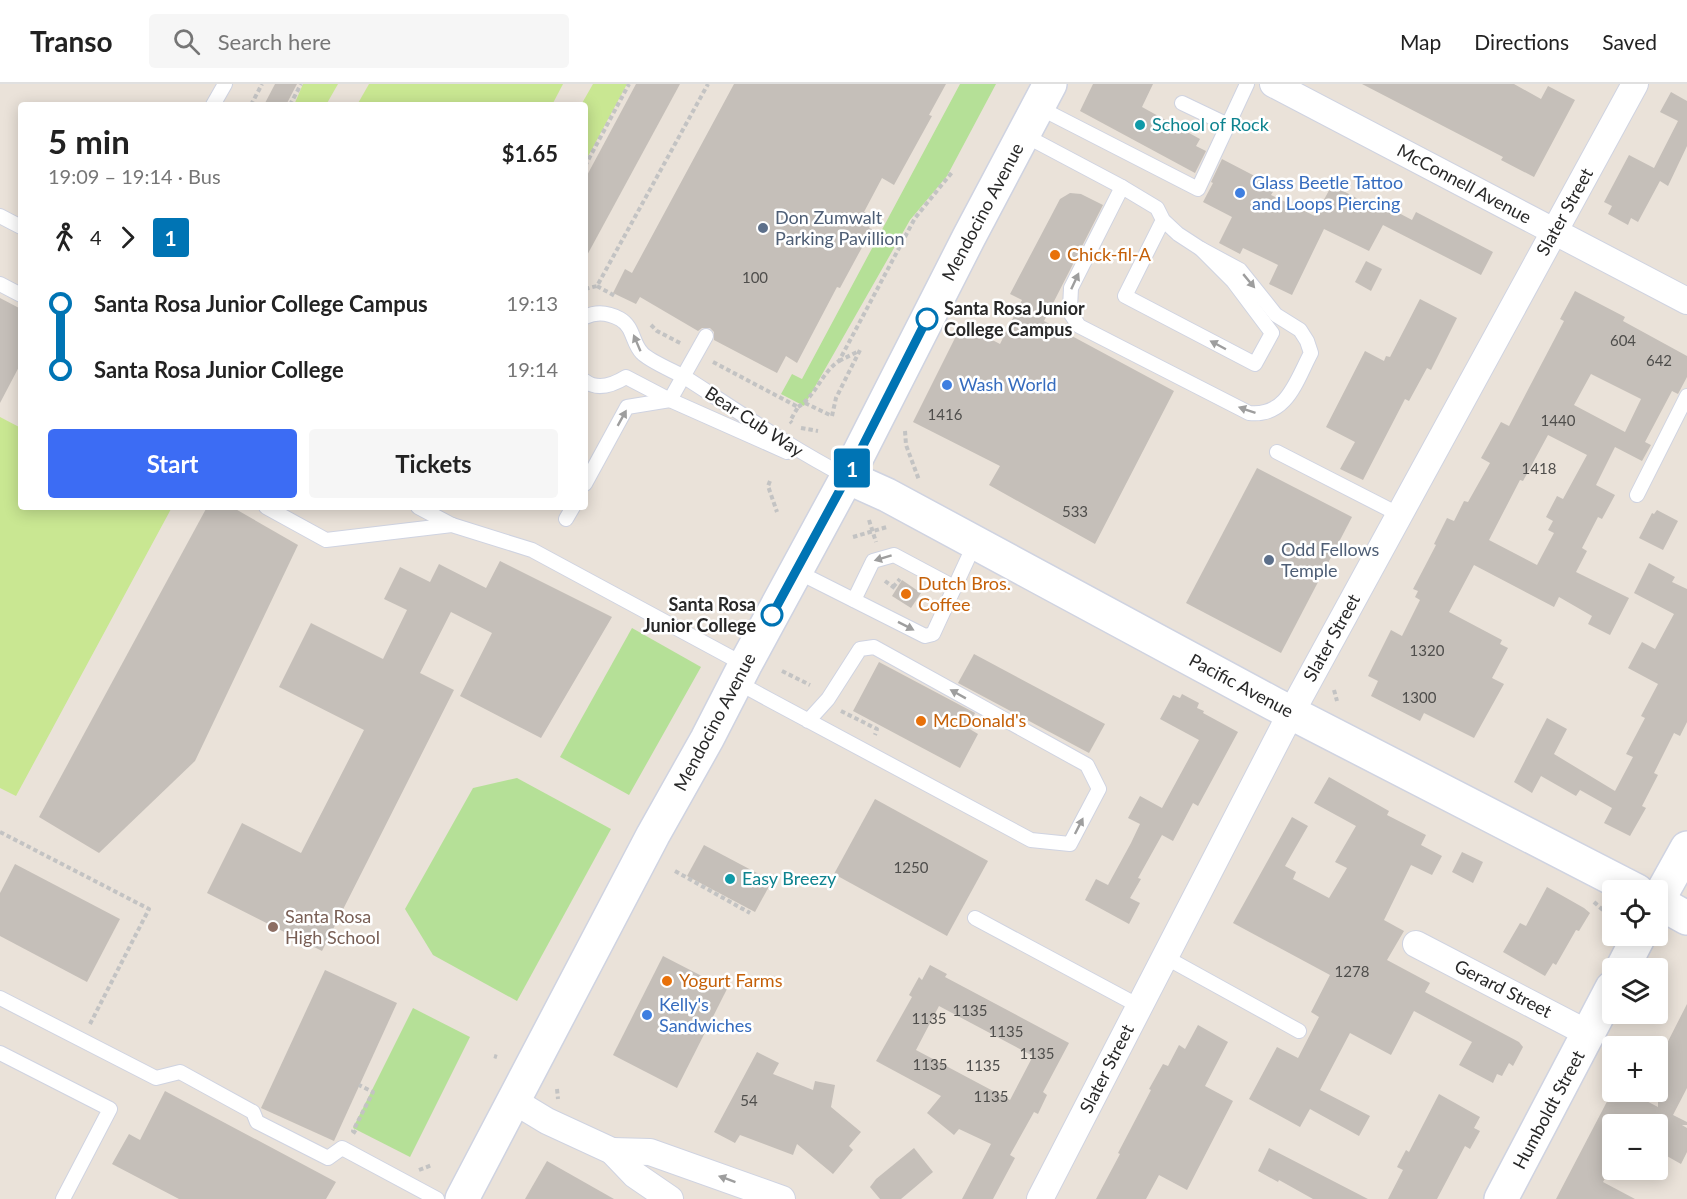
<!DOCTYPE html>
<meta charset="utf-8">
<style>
body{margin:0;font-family:Lato,sans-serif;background:#f6f6f6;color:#222;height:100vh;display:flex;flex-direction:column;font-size:22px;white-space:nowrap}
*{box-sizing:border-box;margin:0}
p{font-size:20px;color:#767676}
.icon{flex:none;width:33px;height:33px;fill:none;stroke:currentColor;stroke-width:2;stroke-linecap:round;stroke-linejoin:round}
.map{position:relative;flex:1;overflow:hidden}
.panel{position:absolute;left:18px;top:18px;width:570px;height:408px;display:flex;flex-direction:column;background:#fff;border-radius:6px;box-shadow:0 3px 15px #0003}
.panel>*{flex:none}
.badge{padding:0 12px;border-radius:4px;font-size:21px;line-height:39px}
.fabs{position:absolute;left:1602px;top:796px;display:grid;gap:12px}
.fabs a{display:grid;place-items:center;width:66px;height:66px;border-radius:6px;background:#fff;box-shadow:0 3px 15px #0003;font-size:30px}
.map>.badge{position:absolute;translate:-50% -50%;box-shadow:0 0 0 3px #fff}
.legs{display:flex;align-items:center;gap:9px;height:66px;padding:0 30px;font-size:20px}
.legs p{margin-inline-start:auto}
.overview{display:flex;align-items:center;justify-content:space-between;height:102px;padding:0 30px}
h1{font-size:33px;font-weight:700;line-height:45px}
.button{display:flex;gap:12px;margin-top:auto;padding:12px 30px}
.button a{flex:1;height:69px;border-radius:6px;background:#3c6cf4;color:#fff;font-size:24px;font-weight:700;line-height:69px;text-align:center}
.button a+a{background:#f6f6f6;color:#222}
ul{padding:0 30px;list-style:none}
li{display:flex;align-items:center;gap:21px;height:66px;font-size:22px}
li i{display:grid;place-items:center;width:9px;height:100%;margin:0 8px;background:currentColor}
li i::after{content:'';width:15px;height:15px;margin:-8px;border:4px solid;border-radius:50%;background:#fff}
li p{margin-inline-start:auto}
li:first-child i{background:linear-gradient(#0000 50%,currentColor 0)}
li:last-child i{background:linear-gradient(currentColor 50%,#0000 0)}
header{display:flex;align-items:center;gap:36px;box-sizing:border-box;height:84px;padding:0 30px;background:#fff;border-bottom:2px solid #e0e0e0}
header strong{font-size:28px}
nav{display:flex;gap:33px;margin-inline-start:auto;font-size:21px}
.search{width:420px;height:54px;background:#f6f6f6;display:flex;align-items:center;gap:15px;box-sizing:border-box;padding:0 21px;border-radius:6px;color:#767676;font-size:22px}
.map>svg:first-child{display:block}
.green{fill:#b5e097}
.pitch{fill:#c9e792}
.building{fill:#c5bfb9;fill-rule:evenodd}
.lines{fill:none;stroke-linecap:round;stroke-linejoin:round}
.lane-casing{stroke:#cfd3e1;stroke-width:16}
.street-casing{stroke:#cfd3e1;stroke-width:28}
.secondary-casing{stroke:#cfd3e1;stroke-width:36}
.path{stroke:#c3c3c3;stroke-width:4;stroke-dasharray:4.5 3;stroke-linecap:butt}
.lane{stroke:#fff;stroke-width:14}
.street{stroke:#fff;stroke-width:26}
.secondary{stroke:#fff;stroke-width:33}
.oneway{fill:#9e9e9e}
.line-1-casing{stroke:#fff;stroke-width:14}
.line-1{stroke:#0074b4;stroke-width:9}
.culture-dot{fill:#0f9aa8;stroke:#fff;stroke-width:2}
.shop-dot{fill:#3f7fe0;stroke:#fff;stroke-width:2}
.service-dot{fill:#5c6f8a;stroke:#fff;stroke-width:2}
.food-dot{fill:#e8710a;stroke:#fff;stroke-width:2}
.stop-1-dot{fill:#fff;stroke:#0074b4;stroke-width:3}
.education-dot{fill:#8d6e63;stroke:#fff;stroke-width:2}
.labels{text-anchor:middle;stroke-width:5;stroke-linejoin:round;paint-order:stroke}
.number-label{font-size:15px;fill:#4f4e4c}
.culture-label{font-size:18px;fill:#0d838f;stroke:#fff;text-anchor:start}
.shop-label{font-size:18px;fill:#366cbe;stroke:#fff;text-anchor:start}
.street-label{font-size:18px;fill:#282828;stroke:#fff}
.service-label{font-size:18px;fill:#4e5e75;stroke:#fff;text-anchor:start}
.food-label{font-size:18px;fill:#c56008;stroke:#fff;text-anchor:start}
.stop-label{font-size:18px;font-weight:bold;fill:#282828;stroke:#fff;text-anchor:start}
.education-label{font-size:18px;fill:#785e54;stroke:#fff;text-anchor:start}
</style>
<header>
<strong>Transo</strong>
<div class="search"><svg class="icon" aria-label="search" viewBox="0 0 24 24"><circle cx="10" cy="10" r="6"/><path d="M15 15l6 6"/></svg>Search here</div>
<nav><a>Map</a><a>Directions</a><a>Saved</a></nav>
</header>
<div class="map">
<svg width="1687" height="1115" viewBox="0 0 1687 1115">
<rect width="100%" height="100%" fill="#eae2d9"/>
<g class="green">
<polygon points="960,0 996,0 947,92 910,136 804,322 781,310 792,290 802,295"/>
<polygon points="632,544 701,583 629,711 560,673"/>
<polygon points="517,694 611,745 517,917 433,871 405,825 473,704"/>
<polygon points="413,924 470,953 410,1073 353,1044"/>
</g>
<g class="pitch">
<polygon points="303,0 338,0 326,21 294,21"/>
<polygon points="369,0 563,0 552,21 357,21"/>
<polygon points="593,0 627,0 585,78 585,21 581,21"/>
<polygon points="0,333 21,344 21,423 167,423 171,425 16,712 0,704"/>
</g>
<g class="building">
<polygon points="275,0 297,0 286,21 264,21"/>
<polygon points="636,0 680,0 585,175 585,95"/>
<polygon points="734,0 946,0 929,31 932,32 894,101 882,94 864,128 875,133 869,144 872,145 840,204 837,203 797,279 786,272 777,289 714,256 714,248 710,244 702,244 698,247 640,213 636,220 613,209 625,185 632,189"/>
<polygon points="1093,0 1153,0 1142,23 1200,55 1196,62 1206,67 1195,89 1080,27"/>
<polygon points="1362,0 1514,0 1541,15 1548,2 1575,16 1534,93 1501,76 1503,73"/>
<polygon points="1671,8 1687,17 1687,62 1668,102 1660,97 1638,138 1631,134 1628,141 1608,130 1612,122 1604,118 1629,71 1654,84 1678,37 1660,28"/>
<polygon points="1222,75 1276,103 1271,111 1315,132 1332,101 1377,125 1380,119 1412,136 1416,128 1493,168 1481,191 1383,141 1369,167 1324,145 1292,211 1269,200 1278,181 1243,164 1240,170 1219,159 1232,133 1203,118 1213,99 1211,98"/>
<polygon points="1070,109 1081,110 1103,121 1044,237 1174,307 1095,460 989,401 1000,382 913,338 962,240 1000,260 1022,216 1010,210 1060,115"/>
<polygon points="1366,177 1382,185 1371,207 1355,198"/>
<path d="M1575,207L1625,233L1623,237L1687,272V293L1678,310L1672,307L1645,358L1651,361L1642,377L1615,363L1596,401L1615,411L1602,435L1598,433L1582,464L1587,467L1576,488L1629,514L1610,551L1588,540L1592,532L1559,513L1554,523L1474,481L1449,528L1502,556L1500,560L1508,564L1492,594L1504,600L1474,654L1424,629L1420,637L1371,612L1378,597L1368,592L1391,546L1402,552L1420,516L1415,513L1418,507L1413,505L1436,461L1434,460L1447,434L1454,437L1464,417L1468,418L1490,379L1481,374L1501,338L1509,342L1564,237L1560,235ZM1591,290L1641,315L1625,348L1574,321ZM1548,351L1587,371L1563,415L1557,412L1546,433L1553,437L1548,446L1554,449L1537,481L1489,456L1520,396L1523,397Z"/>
<polygon points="0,214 21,225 21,279 0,319"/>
<polygon points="1420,215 1457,234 1431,286 1427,284 1409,317 1405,315 1363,396 1340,385 1355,358 1326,343 1365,267 1384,277 1386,272 1390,273"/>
<polygon points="1257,384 1352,433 1281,569 1186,519"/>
<polygon points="207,423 232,423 298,461 195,677 99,769 39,733"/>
<polygon points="1657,426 1678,437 1663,466 1639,454 1652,429 1654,430"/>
<polygon points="500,477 612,533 541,654 460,612 492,549 451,528 420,589 454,606 322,867 207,809 242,739 301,769 364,646 279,603 311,539 383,575 407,526 384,515 400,483 430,498 439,480 486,504"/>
<polygon points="1649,479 1675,493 1672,498 1687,505 1687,638 1680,652 1674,649 1654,689 1658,691 1642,722 1646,724 1630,752 1604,739 1612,724 1580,706 1576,712 1541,692 1532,709 1514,698 1547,634 1567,645 1554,670 1615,707 1633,673 1626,670 1645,634 1641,632 1658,600 1628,584 1642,558 1655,565 1674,530 1634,509"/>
<polygon points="902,496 921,509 911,524 892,512"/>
<polygon points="974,570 1105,640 1089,669 958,599"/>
<polygon points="879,578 975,629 968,644 978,650 960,684 853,627"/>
<polygon points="1182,610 1199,619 1197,624 1204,627 1203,629 1238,648 1198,722 1193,719 1173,757 1162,751 1138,794 1141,795 1130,814 1140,819 1129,840 1085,816 1096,795 1108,801 1131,759 1140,740 1128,734 1140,712 1162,724 1199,656 1160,635 1173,611 1180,614"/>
<polygon points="1329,693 1389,727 1387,731 1426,751 1421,761 1442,772 1432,791 1411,781 1384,836 1404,847 1387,876 1430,899 1425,908 1519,958 1523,963 1513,982 1509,979 1502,992 1497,990 1493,999 1459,981 1472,958 1414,927 1391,971 1350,949 1320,1006 1370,1032 1359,1052 1310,1025 1300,1043 1249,1015 1277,963 1298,974 1319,933 1311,928 1330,891 1233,839 1292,733 1308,742 1285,782 1296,788 1293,795 1329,814 1347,784 1335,778 1356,742 1314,719"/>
<polygon points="875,715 988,777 947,852 834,790"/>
<polygon points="704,761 772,797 755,828 687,792"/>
<polygon points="1462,768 1483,778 1473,799 1452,788"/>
<polygon points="15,780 120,835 87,898 0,852 0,809"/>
<polygon points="1547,803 1584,824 1590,829 1579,847 1576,846 1556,881 1553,879 1545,892 1503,868 1520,839 1526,842"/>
<polygon points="663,872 727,905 677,1004 613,971"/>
<path d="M930,881L947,890L945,893L1069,959L1043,1008L1047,1011L1038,1030L1034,1028L1010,1071L1015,1074L993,1115H962L991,1060L959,1045L954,1051L927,1029L941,1012L876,977L912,913L909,911L919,893L922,896ZM939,922L1033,972L1010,1016L916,966Z"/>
<polygon points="325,886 397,919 334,1057 261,1024"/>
<polygon points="1687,920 1687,1004 1673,1031 1687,1038 1687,1041 1682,1041 1687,1044 1687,1068 1681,1080 1658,1067 1658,1041 1612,1041 1612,1081 1603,1098 1635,1115 1556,1115 1612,1008 1629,1008 1658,1023 1658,977"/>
<polygon points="1198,941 1228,958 1205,1002 1233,1017 1187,1106 1159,1091 1146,1115 1096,1115 1120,1070 1118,1069 1151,1006 1149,1005 1163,980 1168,982 1179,961 1185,965"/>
<polygon points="757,968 779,979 773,990 813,1006 815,997 835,1001 831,1023 861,1048 849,1062 853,1066 833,1090 797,1060 793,1071 740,1051 735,1059 714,1048"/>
<polygon points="165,1007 336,1098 326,1115 179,1115 112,1080 129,1050 140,1056"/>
<polygon points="1439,1010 1480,1033 1474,1044 1480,1047 1470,1065 1465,1062 1437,1115 1388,1115 1403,1086 1397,1083 1406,1066 1409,1068"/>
<polygon points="914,1064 933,1088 901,1115 880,1115 870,1103 876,1095"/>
<polygon points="1269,1064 1368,1115 1313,1115 1279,1096 1278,1098 1258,1087"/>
<polygon points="547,1077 614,1115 525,1115"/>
</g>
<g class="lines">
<g class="lane-casing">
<g id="lane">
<polyline points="1182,19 1228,41"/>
<polyline points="213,21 225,0"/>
<polyline points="1038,23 1198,105 1247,0"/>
<polyline points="1024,51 1122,103 1157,124 1163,136 1178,150 1201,165 1233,197 1272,249 1255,280 1125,212 1163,136"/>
<path d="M1122,103L1071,204L1070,224L1071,230L1079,242L1249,329C1287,333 1296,297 1311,269L1307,257L1300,246L1276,231L1240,186L1201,165"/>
<polyline points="0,132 21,143"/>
<polyline points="0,200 21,211"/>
<path d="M585,233C597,227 609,229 620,235C634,243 632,259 642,269C649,277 676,288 686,294C739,328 791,364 847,393"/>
<path d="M585,297C598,307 613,301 626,293L670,316L787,368"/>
<polyline points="670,316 706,252"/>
<polyline points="1277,368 1400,431"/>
<polyline points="585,400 627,323 670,316"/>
<polyline points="1637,411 1687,312"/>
<polyline points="266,423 326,456 452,441 532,466 745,581"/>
<polyline points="418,423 452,441"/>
<polyline points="566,435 573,423"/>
<polyline points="796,487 925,552 933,550 975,459"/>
<polyline points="854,516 873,477 894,471 954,503"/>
<polyline points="737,598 768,615 1031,756 1070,760 1099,705 1087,681 874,563 860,565 828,615 808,637"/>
<polyline points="975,834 1139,922"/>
<polyline points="1165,873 1299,947"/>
<polyline points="0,914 156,994 180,988 253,1028 257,1038 328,1074 342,1064 437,1115"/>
<polyline points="0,969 110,1025 63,1115"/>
</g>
</g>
<g class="street-casing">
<g id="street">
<polyline points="1273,0 1687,217"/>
<polyline points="1416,860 1589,950"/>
<polyline points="514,1017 547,1037 612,1067 635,1091 670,1115"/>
<polyline points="612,1067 650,1068 782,1115"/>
<polyline points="1040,1115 1291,629 1635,0"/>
</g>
</g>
<g class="secondary-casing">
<g id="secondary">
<polyline points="847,393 887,411 1274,620 1637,807"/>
<polyline points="1658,816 1687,764"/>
<polyline points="1658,818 1687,834"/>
<polyline points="1622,885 1639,852"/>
<polyline points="462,1115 653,751 707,655 745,581 847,393 969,153 1050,0"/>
<polyline points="1501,1115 1612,904"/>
</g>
</g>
<g class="path">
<polyline points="251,21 262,0"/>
<polyline points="290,21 301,0"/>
<polyline points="585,82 629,0"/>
<polyline points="597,202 615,212"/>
<polyline points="585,205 597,202 708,0"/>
<polyline points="651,241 657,247 682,260"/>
<polyline points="839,277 859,267"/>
<polyline points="713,278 798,323 790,337 792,339"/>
<polyline points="805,319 832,332 836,314 860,266"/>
<path d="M798,323C816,312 821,289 839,277L915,134L953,87"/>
<polyline points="801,344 818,347"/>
<polyline points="905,347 906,361 919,396"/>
<polyline points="770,397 768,402 777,428"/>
<polyline points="869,436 876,458"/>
<polyline points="853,453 887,443"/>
<polyline points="885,497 896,505"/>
<polyline points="893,503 900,495"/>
<polyline points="782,587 810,601"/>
<polyline points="1334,606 1337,617"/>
<polyline points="841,627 877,645 875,651"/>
<polyline points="0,748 149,825 89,942"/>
<polyline points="675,787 750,829"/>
<polyline points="1594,818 1605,828 1609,842"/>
<polyline points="494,972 497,973"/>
<polyline points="557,1005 558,1015"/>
<polyline points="356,1049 353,1047 373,1008 359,1001"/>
<polyline points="419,1086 432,1081"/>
</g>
<use href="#lane" class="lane"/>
<use href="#street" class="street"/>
<use href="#secondary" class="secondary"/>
</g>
<defs><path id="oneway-solid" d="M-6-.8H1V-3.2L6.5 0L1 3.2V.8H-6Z" transform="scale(1.5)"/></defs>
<g class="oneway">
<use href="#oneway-solid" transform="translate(1075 197) rotate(-65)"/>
<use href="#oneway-solid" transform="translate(1249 197) rotate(50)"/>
<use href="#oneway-solid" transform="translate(637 259) rotate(-113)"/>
<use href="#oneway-solid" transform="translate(1218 261) rotate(-152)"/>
<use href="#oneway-solid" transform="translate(1247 326) rotate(-161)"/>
<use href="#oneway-solid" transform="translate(622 334) rotate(-61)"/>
<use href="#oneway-solid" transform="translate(883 474) rotate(163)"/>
<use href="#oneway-solid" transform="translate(906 542) rotate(27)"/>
<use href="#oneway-solid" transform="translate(958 610) rotate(-151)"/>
<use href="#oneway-solid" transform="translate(1079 742) rotate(-63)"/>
<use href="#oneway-solid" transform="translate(727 1095) rotate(-160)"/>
</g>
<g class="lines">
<g class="line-1-casing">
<polyline id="line-1" points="772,531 847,393 927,235"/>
</g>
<use href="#line-1" class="line-1"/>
</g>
<g class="culture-dot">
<circle cx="1140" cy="41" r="6"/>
<circle cx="730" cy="795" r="6"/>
</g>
<g class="shop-dot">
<circle cx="1240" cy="109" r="6"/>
<circle cx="947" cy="301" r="6"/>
<circle cx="647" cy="931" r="6"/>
</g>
<g class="service-dot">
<circle cx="763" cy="144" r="6"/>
<circle cx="1269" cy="476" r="6"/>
</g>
<g class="food-dot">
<circle cx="1055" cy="171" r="6"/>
<circle cx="906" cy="510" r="6"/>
<circle cx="921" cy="637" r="6"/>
<circle cx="667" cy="897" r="6"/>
</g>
<g class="stop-1-dot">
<circle cx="927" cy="235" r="10"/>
<circle cx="772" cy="531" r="10"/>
</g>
<circle class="education-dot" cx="273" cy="843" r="6"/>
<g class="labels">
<g class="number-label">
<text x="755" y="199">100</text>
<text x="1623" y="262">604</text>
<text x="1659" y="282">642</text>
<text x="945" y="336">1416</text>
<text x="1558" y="342">1440</text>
<text x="1539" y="390">1418</text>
<text x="1075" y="433">533</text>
<text x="1427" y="572">1320</text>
<text x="1419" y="619">1300</text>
<text x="911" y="789">1250</text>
<text x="1352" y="893">1278</text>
<text x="970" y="932">1135</text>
<text x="929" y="940">1135</text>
<text x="1006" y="953">1135</text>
<text x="1037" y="975">1135</text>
<text x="930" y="986">1135</text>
<text x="983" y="987">1135</text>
<text x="991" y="1018">1135</text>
<text x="749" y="1022">54</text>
</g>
<g class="culture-label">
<text x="1152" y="47">School of Rock</text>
<text x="742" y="801">Easy Breezy</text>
</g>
<g class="shop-label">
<text x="1252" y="105">Glass Beetle Tattoo<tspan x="1252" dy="21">and Loops Piercing</tspan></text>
<text x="959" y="307">Wash World</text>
<text x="659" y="927">Kelly's<tspan x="659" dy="21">Sandwiches</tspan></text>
</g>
<g class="street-label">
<text transform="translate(1464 100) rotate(28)" y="6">McConnell Avenue</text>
<text transform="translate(983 128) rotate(-62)" y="6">Mendocino Avenue</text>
<text transform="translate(1565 128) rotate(-61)" y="6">Slater Street</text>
<text transform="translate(754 338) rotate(33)" y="6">Bear Cub Way</text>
<text transform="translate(1332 554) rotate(-61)" y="6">Slater Street</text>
<text transform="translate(1241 602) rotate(28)" y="6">Pacific Avenue</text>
<text transform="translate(715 638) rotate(-62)" y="6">Mendocino Avenue</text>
<text transform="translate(1503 905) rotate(27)" y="6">Gerard Street</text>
<text transform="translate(1107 985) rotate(-63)" y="6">Slater Street</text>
<text transform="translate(1549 1026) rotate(-62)" y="6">Humboldt Street</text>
</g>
<g class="service-label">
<text x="775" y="140">Don Zumwalt<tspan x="775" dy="21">Parking Pavillion</tspan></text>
<text x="1281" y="472">Odd Fellows<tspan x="1281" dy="21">Temple</tspan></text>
</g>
<g class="food-label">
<text x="1067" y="177">Chick-fil-A</text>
<text x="918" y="506">Dutch Bros.<tspan x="918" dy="21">Coffee</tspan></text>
<text x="933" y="643">McDonald's</text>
<text x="679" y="903">Yogurt Farms</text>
</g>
<g class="stop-label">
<text x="944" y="231">Santa Rosa Junior<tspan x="944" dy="21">College Campus</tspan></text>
<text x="756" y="527" text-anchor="end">Santa Rosa<tspan x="756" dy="21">Junior College</tspan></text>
</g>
<g class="education-label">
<text x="285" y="839">Santa Rosa<tspan x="285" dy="21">High School</tspan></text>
</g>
</g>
</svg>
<div class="fabs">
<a><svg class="icon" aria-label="locate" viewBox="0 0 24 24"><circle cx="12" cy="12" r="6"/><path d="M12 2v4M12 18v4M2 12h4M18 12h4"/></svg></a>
<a><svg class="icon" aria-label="layers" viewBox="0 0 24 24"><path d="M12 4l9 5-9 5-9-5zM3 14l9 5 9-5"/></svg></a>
<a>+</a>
<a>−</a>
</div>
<b class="badge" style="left:852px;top:384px;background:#0074b4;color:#fff">1</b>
<section class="panel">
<div class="overview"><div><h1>5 min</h1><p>19:09 – 19:14 · Bus</p></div><b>$1.65</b></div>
<div class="legs"><svg class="icon" aria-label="walk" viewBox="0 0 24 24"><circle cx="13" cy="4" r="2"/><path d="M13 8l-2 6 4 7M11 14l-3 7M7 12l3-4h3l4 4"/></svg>4<svg class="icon" aria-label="forward" viewBox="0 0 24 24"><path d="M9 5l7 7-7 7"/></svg><b class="badge" style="background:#0074b4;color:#fff">1</b></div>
<ul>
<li><i style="color:#0074b4"></i><b>Santa Rosa Junior College Campus</b><p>19:13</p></li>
<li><i style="color:#0074b4"></i><b>Santa Rosa Junior College</b><p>19:14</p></li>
</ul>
<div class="button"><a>Start</a><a>Tickets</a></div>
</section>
</div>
